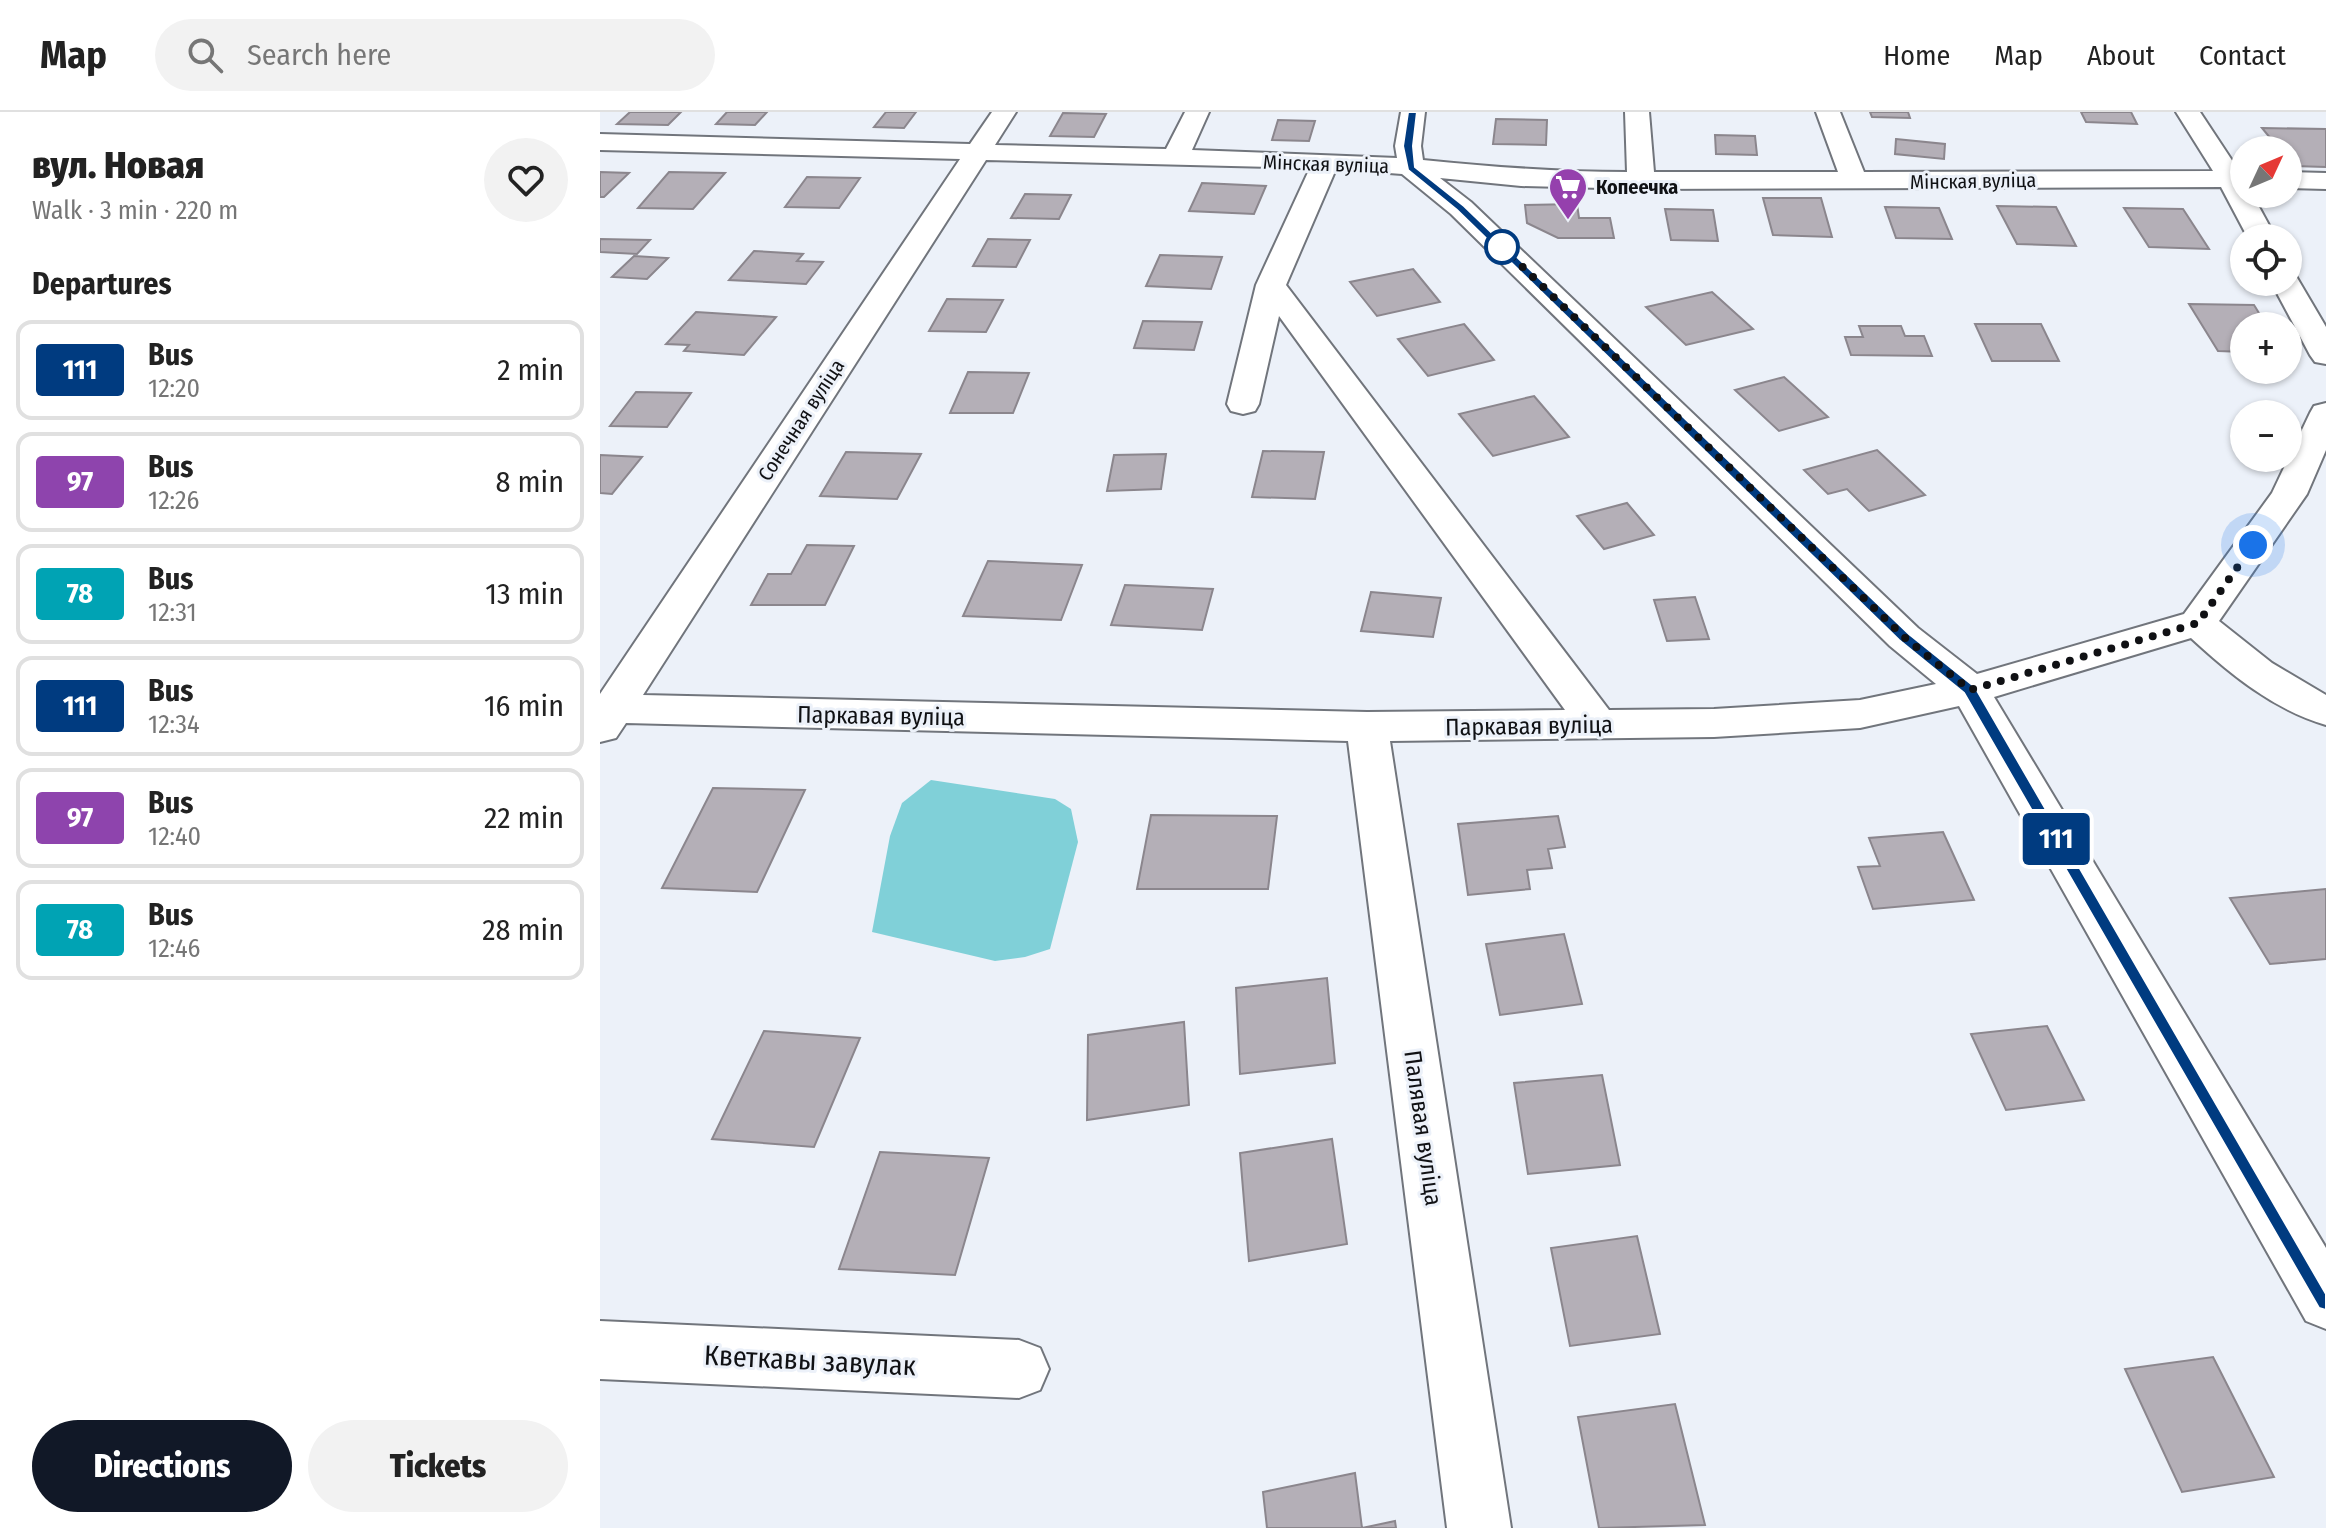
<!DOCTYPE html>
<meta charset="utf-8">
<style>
body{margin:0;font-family:"Fira Sans Condensed",sans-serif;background:#f2f2f2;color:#222;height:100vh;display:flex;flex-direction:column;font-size:30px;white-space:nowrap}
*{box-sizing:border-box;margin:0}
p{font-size:26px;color:#767676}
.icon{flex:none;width:44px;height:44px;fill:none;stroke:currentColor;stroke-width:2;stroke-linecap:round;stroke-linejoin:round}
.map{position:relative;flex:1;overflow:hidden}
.sheet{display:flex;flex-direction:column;background:#fff;width:600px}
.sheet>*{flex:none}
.badge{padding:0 16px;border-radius:6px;font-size:28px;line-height:52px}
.needle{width:52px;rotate:46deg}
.controls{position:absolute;left:1630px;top:24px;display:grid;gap:16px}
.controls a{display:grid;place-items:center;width:72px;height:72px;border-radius:50%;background:#fff;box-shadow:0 2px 6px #0004;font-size:40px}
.you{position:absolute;width:40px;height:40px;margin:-20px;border:6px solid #fff;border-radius:50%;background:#1a73e8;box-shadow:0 0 0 12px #1a73e833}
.map>.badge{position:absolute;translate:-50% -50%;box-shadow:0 0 0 4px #fff}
h2{padding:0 32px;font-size:30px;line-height:72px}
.round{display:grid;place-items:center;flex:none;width:84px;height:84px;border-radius:42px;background:#f2f2f2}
.head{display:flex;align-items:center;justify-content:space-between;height:136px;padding:0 32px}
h1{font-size:38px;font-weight:800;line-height:60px}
.action{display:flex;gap:16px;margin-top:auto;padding:16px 32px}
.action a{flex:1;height:92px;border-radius:48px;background:#111827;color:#fff;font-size:32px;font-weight:800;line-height:92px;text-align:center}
.action a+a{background:#f2f2f2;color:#222}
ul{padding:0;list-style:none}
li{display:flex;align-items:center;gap:24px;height:100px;margin:0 16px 12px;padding:0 16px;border:4px solid #e0e0e0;border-radius:16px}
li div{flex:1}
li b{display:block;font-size:30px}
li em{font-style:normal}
li .badge{min-width:88px;font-weight:700;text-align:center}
header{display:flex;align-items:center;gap:48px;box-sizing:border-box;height:112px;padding:0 40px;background:#fff;border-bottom:2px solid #e0e0e0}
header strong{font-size:38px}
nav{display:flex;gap:44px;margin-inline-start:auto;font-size:28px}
.search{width:560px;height:72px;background:#f2f2f2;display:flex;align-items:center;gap:20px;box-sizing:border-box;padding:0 28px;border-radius:44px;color:#767676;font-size:30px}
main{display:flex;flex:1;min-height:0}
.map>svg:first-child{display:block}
.water{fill:#80d0d8}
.building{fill:#b4afb7;stroke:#8b868d;stroke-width:2}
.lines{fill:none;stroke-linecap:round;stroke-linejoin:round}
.minor-casing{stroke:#71757c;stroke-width:4}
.minor{fill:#fff;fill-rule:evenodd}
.line{fill:#003b80;stroke:#fff;stroke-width:2}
.walk{stroke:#101114;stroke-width:8;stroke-dasharray:0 14.4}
.stop-dot{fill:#fff;stroke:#003b80;stroke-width:4}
.labels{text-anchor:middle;stroke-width:6;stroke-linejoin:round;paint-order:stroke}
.far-street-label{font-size:20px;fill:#101114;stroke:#ecf1f9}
.far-poi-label{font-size:20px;font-weight:bold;fill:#101114;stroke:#ecf1f9;text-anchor:start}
.street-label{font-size:24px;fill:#101114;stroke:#ecf1f9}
.near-street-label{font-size:28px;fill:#101114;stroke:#ecf1f9}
</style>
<header>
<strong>Map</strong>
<div class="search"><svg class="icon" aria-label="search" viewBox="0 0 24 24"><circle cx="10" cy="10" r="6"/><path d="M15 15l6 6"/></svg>Search here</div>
<nav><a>Home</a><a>Map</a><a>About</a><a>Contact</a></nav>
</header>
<main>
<section class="sheet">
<div class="head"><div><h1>вул. Новая</h1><p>Walk · 3 min · 220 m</p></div><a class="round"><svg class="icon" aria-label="heart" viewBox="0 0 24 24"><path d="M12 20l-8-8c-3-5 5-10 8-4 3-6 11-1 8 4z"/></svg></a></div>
<h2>Departures</h2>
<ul>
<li><span class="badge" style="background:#003b80;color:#fff">111</span><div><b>Bus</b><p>12:20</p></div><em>2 min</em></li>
<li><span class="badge" style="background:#8e44ad;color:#fff">97</span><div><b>Bus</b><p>12:26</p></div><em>8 min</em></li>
<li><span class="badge" style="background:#00a3b4;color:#fff">78</span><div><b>Bus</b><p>12:31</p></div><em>13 min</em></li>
<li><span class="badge" style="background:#003b80;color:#fff">111</span><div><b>Bus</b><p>12:34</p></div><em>16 min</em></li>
<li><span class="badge" style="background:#8e44ad;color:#fff">97</span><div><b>Bus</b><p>12:40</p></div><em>22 min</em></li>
<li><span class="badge" style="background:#00a3b4;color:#fff">78</span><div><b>Bus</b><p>12:46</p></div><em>28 min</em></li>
</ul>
<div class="action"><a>Directions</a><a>Tickets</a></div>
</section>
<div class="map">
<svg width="1726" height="1416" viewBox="0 0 1726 1416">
<rect width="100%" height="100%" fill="#ecf1f9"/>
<polygon class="water" points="331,668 455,687 471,697 478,730 450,837 425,845 395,849 272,820 290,724 302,691"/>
<g class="building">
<polygon points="30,0 81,0 68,13 17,12"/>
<polygon points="127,0 167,0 155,13 116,12"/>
<polygon points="286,0 316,0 304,16 274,15"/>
<polygon points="1270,0 1308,0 1310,6 1272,5"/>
<polygon points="1481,0 1531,0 1537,12 1486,10"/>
<polygon points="463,1 506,2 494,25 450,24"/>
<polygon points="896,7 947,8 946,33 893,32"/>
<polygon points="678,8 715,9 709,29 672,28"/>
<polygon points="1662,16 1726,17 1726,55 1693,54 1688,48 1688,38 1680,38"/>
<polygon points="1115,23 1155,24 1157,43 1116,42"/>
<polygon points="1296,27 1345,32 1344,47 1295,42"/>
<polygon points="0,60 29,61 4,85 0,85"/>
<polygon points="69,60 125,61 93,97 38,96"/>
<polygon points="207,65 260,66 239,96 185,95"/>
<polygon points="602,71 666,74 654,102 589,99"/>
<polygon points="425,82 471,83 459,107 411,106"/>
<polygon points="1163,86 1221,86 1232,125 1173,123"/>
<polygon points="977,92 979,106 1010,106 1014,126 958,126 927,111 925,93"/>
<polygon points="1397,94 1456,95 1476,134 1417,132"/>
<polygon points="1285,95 1339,96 1352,127 1296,126"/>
<polygon points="1524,96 1583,97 1609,137 1549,135"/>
<polygon points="1065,97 1113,98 1118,129 1071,128"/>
<polygon points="0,127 50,128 37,142 0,140"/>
<polygon points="388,127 430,128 416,155 373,154"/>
<polygon points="154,139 203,142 197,149 223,150 206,172 129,168"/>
<polygon points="560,143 622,145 611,177 546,174"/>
<polygon points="34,144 68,146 47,167 12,165"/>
<polygon points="813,157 840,190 777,204 750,170"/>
<polygon points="1112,180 1153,217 1086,233 1046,195"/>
<polygon points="347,187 403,188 386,220 329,219"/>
<polygon points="1589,192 1654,193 1667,214 1644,214 1644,240 1618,239"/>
<polygon points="96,200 176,205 144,243 84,239 89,233 66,232"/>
<polygon points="543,209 602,210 594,238 534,236"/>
<polygon points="864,212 894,248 828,264 798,227"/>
<polygon points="1375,212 1441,212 1459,249 1392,249"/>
<polygon points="1259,214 1301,214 1305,224 1324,224 1332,244 1251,243 1245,225 1263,225"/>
<polygon points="368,260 429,261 413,301 350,301"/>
<polygon points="1184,265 1228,305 1179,319 1135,278"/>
<polygon points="36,280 91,281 67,315 10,314"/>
<polygon points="934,284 969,325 893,344 859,302"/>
<polygon points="1277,338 1325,383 1269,399 1247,377 1228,382 1204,358"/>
<polygon points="663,339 724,340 715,387 652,385"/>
<polygon points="246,340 321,342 297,387 220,384"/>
<polygon points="566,342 561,377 507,379 514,343"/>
<polygon points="0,343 42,345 12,382 0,381"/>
<polygon points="1027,391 1054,423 1004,437 977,404"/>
<polygon points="207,433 254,434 225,493 151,493 168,462 191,462"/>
<polygon points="388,449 482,453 461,508 363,504"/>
<polygon points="525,473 613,477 602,518 511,513"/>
<polygon points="771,480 841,486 833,525 761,519"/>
<polygon points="1095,485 1109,527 1067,529 1054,488"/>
<polygon points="113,676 205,678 157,780 62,776"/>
<polygon points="551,703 677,704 668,777 537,777"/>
<polygon points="958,704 965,735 948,737 952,756 927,758 930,777 868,783 858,712"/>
<polygon points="1343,720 1374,788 1273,797 1258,755 1280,754 1269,726"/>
<polygon points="1726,777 1726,847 1670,852 1630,786"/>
<polygon points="964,822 982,892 900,903 886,832"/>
<polygon points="727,866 735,951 640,962 636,876"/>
<polygon points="584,910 589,993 487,1008 488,923"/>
<polygon points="1447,914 1484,988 1406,998 1371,922"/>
<polygon points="164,919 260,926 214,1035 112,1027"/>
<polygon points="1002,963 1020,1053 928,1062 914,971"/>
<polygon points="732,1027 747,1132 649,1149 640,1041"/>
<polygon points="280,1040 389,1046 355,1163 239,1157"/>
<polygon points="1037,1124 1060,1222 970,1234 951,1136"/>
<polygon points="1613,1245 1674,1365 1582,1380 1525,1257"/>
<polygon points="1075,1292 1105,1413 999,1416 978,1305"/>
<polygon points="755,1361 762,1416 795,1409 796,1416 667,1416 663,1380"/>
</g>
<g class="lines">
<g class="minor-casing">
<g id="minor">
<path d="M392,0H416L395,33L566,37L585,0H609L592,38L797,46L795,34L801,0H825L821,34L823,48C891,55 959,60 1027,60L1025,0H1049L1054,60H1238L1216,0H1240L1264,60L1613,59L1576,0H1600L1639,59H1644V82H1652L1676,126H1648L1621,75L1041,77L921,74L840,66L871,90L1318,516L1377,562L1584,502L1672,381L1710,301L1714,294L1726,291V338L1707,382L1619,509L1672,551L1726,583V613C1674,598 1630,562 1591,526L1394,585L1726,1136V1217L1706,1209L1359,594L1260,616L1114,625L790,629L911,1416H847L748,629L26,611L16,626L0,630V582L360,47L0,38V22L370,32ZM386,48L710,56L656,173L627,292L631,299L643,302L655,299L659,292L679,204L965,598L767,600L43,583ZM736,57L802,62L851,102L1290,534L1336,572L1260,588L1114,597L1009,598L686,173Z"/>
<polygon points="1688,60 1726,61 1726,77 1688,76"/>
<polygon points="1688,162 1696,164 1726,215 1726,252 1715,250 1710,243 1671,170 1688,170"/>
<polygon points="0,1209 419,1228 440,1236 449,1257 440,1278 419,1286 0,1267"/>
</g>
</g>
<use href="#minor" class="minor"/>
</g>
<polygon class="line" points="808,0 817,0 813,34 815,55 864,94 1309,522 1375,575 1726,1182 1726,1198 1719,1196 1364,581 1299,528 857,98 808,58 803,34"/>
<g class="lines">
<polyline class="walk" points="902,135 1304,525 1370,578 1598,511 1653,433"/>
</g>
<defs>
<g id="supermarket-pin" transform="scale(2)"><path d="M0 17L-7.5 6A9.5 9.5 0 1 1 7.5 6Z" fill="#9540ad" stroke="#ecf1f9"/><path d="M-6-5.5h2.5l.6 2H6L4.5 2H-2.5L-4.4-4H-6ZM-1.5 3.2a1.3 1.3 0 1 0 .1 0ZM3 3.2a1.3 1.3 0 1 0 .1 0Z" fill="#fff"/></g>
</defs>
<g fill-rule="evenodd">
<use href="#supermarket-pin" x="968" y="75"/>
</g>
<circle class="stop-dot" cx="902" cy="135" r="16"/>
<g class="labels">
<g class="far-street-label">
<text transform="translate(726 52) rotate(2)" y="7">Мінская вуліца</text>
<text transform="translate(1373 69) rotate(-1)" y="7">Мінская вуліца</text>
<text transform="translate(201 308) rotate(-57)" y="7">Сонечная вуліца</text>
</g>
<g class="far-poi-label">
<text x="996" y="82">Копеечка</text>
</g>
<g class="street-label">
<text transform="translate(281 604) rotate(1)" y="8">Паркавая вуліца</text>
<text transform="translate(929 614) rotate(-1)" y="8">Паркавая вуліца</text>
<text transform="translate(823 1016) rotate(82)" y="8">Палявая вуліца</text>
</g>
<g class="near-street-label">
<text transform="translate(210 1248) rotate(3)" y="10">Кветкавы завулак</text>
</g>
</g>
</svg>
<div class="controls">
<a><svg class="needle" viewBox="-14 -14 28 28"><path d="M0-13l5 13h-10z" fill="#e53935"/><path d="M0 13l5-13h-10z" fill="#767676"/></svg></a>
<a><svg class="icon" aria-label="locate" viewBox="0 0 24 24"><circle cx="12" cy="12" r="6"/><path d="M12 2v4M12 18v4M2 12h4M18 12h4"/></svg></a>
<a>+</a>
<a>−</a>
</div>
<div class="you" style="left:1653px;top:433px"></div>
<b class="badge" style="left:1456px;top:727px;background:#003b80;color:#fff">111</b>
</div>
</main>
